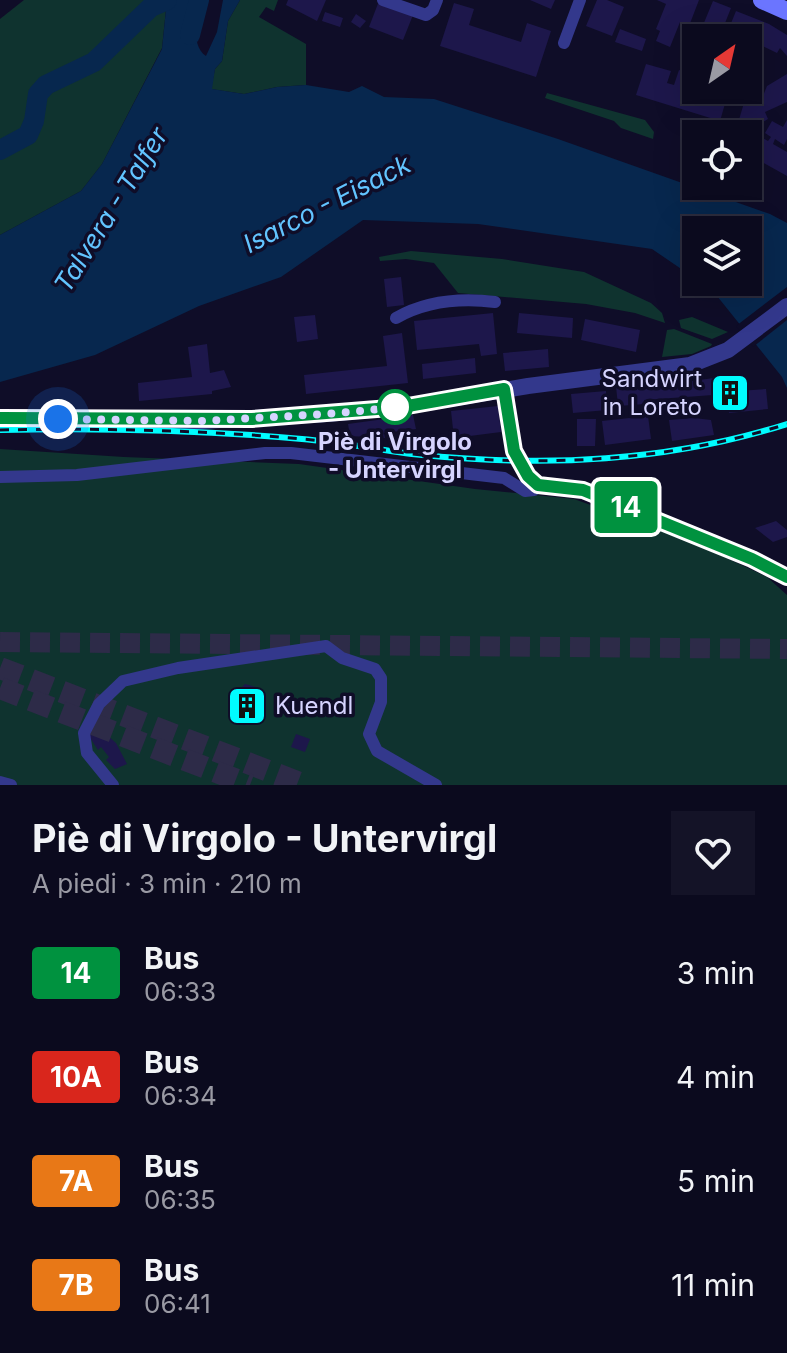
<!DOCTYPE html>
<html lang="it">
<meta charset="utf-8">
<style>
body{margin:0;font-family:Inter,sans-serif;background:#141327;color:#f1f3f6;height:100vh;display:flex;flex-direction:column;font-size:30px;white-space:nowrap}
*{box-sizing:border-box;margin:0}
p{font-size:26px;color:#9a9aa4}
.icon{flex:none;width:44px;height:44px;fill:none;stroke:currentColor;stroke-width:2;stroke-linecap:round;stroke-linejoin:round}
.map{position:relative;height:785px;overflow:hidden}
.drawer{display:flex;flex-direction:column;background:#0b0a1e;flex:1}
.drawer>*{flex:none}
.badge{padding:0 16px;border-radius:6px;font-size:28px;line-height:52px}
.needle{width:52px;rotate:34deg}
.fabs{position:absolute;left:682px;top:24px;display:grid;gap:16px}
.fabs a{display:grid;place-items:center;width:80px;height:80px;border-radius:0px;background:#0b0a1e;box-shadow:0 8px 32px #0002,0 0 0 2px #2b2b3c;font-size:40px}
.you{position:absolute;width:40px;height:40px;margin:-20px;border:6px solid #fff;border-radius:50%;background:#1a73e8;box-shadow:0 0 0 12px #1a73e833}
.map>.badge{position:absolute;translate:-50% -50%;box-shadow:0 0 0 4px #fff}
.round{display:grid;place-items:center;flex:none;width:84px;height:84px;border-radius:0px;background:#141327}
.head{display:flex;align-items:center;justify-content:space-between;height:136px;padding:0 32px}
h1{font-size:38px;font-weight:700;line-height:60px}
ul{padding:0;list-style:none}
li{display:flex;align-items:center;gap:24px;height:104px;padding:0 32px}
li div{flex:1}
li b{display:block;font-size:30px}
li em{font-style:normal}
li .badge{min-width:88px;font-weight:700;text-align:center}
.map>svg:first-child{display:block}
.green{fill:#0f332f}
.water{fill:#07274e}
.pier{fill:#0f0d28}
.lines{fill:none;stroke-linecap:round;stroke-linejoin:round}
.river{stroke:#07274e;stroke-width:20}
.building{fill:#1d174b}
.minor-tunnel{stroke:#2d2b48;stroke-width:12;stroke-dasharray:12 6;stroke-linecap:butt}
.primary-tunnel{stroke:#2d2b48;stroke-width:20;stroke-dasharray:20 10;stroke-linecap:butt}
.motorway-tunnel{stroke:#2d2b48;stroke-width:22;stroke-dasharray:22 11;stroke-linecap:butt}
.minor{stroke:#33388c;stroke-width:12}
.tertiary{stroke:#33388c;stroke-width:16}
.secondary{stroke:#6b75ff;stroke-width:18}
.rail-casing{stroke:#00fcff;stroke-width:6}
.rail{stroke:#0f0d28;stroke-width:3;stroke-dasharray:9;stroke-linecap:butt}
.line-casing{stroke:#fff;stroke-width:18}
.line{stroke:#00923f;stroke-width:12}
.walk{stroke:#d6d4ff;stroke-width:8;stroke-dasharray:0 14.4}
.stop-dot{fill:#fff;stroke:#00923f;stroke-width:4}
.labels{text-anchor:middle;stroke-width:7;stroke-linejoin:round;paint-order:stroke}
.poi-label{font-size:24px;fill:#d6d4ff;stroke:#0f0d28;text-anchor:end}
.stop-label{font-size:24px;font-weight:bold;fill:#d6d4ff;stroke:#0f0d28}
.water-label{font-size:26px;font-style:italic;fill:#62c4ff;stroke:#0f0d28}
</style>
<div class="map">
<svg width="787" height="785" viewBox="0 0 787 785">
<rect width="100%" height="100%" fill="#0f0d28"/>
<g class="green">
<polygon points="24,0 167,0 162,48 102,164 81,191 0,235 0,19"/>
<polygon points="240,0 278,0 274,11 266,7 259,17 306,44 306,85 277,87 244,94 211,89 215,69 222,61 228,21"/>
<polygon points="547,93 645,120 654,132 653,139 621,128 614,121 545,98"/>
<polygon points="411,251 502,259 584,272 651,303 662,313 665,323 635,313 586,304 458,293 434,263 406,259 380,261 379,257"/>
<polygon points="692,317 728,332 712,339 681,328 679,320"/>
<polygon points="674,329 712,344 711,346 692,354 662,357 667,330"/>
<polygon points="0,449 124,457 299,464 475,489 574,499 690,541 767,577 787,595 787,785 0,785"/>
</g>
<path class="water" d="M167,0H197C196,17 191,46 206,56L217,32L223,0H240L228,21L222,61L215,69L212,89L244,94L277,87L306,85L349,92L362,86L384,97L434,99L558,139L770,214L787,223V388L782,377L713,291L700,282H748V230H696V279L652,249L478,224L363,220L281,277L199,306L95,355L0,382V235L81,191L102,164L162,49Z"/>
<polygon class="pier" points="787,287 787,320 753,347 736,326"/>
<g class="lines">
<g class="river">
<polyline points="190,35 199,0"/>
<polyline points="0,150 28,135 34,121 38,94 46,85 94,62 151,7 167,0"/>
</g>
</g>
<g class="building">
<polygon points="288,0 326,0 317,21 286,5"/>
<polygon points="530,0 555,0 551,9"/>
<polygon points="597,0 607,0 624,7 612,36 586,26"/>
<polygon points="657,0 699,0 689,26 680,22 670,47 656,41 660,31 656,29 666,4"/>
<polygon points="379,1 413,15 403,40 369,27"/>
<polygon points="713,1 731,8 719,38 703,38 705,32 701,30"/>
<polygon points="454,3 474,9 469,25 521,42 527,23 551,31 536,77 440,46"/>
<polygon points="736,11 769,24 787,35 787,56 780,48 777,53 742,36 725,38"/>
<polygon points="325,12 343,18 340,27 322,21"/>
<polygon points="356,14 366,21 360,28 351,22"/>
<polygon points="620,29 646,39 642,51 615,42"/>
<polygon points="646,64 671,71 667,83 674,85 679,70 696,75 692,91 699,93 700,90 729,90 720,121 636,95"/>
<polygon points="787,74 787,102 765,112 768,119 752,128 738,123 746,96 761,101 767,86"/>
<polygon points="787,120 787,139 784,145 775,139 773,144 787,152 787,176 748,154 748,139 752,132 768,141 771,137 765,133 772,121 783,127"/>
<polygon points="401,277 404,305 387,307 384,279"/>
<polygon points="493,313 497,354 481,356 479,344 417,350 414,321"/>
<polygon points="519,313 573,318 572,338 517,333"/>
<polygon points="315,315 318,339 297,342 294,317"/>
<polygon points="585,319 640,330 636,352 581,340"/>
<polygon points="402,333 408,383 306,394 304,375 387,366 383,336"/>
<polygon points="207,344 210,373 224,370 231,387 212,391 212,394 139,401 138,383 192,377 188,347"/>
<polygon points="548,349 549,367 505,371 503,353"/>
<polygon points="475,358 476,373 423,379 422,364"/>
<polygon points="736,375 738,391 766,389 768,409 729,413 727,394 644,400 645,404 618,406 616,386 692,381"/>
<polygon points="606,391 607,410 573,413 571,394"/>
<polygon points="498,406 501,432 454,438 451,411"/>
<polygon points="413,415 416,429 384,433 385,438 350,436 348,424"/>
<polygon points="648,416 651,439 605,445 602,421"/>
<polygon points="694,418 711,420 714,435 672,441 669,420"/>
<polygon points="577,419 596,419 595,446 577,446"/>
<polygon points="776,521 787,530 787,537 773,542 755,528"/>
<polygon points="245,684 256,687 254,696 257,697 254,717 244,726 239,709 245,694 242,693 242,687"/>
<polygon points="96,725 116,743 127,764 115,769 106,760 109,757 101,747 98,750 89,736"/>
<polygon points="296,734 310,739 305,752 291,747"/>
</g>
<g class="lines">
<polyline class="minor-tunnel" points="514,451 528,476"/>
<polyline class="primary-tunnel" points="0,642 787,649"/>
<g class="motorway-tunnel">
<polyline points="0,668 305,785"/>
<polyline points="0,688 250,785"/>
</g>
<g class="minor">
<polyline points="383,0 426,15 433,10 437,0"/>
<polyline points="564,43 580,0"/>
<path d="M396,318C426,301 462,298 495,302"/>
<polyline points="504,389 514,451"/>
<polyline points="528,476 538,485 583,490 644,514 752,559 787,577"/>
<polyline points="0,477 77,475 265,453 291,453 504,478 525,491 534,490 538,485"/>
<polyline points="0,782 11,785"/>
<polyline points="113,785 87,753 84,733 99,704 123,681 178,668 326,646 342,658 375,669 381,678 381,702 369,734 377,751 436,785"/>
</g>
<polyline class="tertiary" points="0,418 202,421 327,414 402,407 528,386 690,365 728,350 787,306"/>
<polyline class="secondary" points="762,0 787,11"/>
<g class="rail-casing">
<path id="rail" d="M0,430C101,428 202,430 302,439C342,442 382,451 422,455C546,467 667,462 787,424"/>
</g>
<use href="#rail" class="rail"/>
</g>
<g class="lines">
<g class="line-casing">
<polyline id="line" points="0,418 252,419 402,407 504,389 514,451 528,476 538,485 583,490 752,559 787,577"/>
</g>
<use href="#line" class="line"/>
<polyline class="walk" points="58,419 202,421 327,414 402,407 395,407"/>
</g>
<defs>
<g id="building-square" transform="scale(2)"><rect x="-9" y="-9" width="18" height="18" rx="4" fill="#00fcff" stroke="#0f0d28"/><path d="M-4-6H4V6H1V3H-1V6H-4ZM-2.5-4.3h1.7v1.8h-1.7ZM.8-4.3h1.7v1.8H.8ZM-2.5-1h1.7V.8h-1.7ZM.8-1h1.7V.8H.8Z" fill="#111"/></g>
</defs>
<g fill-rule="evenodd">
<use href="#building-square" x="730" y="393"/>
<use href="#building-square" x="247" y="706"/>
</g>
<circle class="stop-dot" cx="395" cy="407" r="16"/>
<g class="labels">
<g class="poi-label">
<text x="702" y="387">Sandwirt<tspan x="702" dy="28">in Loreto</tspan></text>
<text x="275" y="714" text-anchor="start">Kuendl</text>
</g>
<g class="stop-label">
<text x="395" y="450">Piè di Virgolo<tspan x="395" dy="28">- Untervirgl</tspan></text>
</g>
<g class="water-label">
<text transform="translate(327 204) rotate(-27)" y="9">Isarco - Eisack</text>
<text transform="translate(111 210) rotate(-58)" y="9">Talvera - Talfer</text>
</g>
</g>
</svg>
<div class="fabs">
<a><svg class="needle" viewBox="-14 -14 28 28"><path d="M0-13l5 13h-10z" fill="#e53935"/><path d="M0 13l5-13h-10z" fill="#9a9aa4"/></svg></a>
<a><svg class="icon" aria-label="locate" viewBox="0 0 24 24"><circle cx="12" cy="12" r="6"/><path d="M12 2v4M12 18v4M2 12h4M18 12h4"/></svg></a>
<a><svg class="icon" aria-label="layers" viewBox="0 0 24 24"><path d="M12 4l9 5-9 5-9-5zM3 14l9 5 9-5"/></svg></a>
</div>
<div class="you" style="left:58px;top:419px"></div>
<b class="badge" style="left:626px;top:507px;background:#00923f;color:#fff">14</b>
</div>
<section class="drawer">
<div class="head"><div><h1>Piè di Virgolo - Untervirgl</h1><p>A piedi · 3 min · 210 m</p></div><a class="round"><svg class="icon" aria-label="heart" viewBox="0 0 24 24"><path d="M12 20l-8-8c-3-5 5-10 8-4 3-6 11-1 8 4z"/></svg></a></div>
<ul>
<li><span class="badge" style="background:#00923f;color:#fff">14</span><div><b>Bus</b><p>06:33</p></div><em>3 min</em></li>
<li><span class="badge" style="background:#d9261c;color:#fff">10A</span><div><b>Bus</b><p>06:34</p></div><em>4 min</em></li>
<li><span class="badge" style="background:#e87817;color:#fff">7A</span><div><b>Bus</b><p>06:35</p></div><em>5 min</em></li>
<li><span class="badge" style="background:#e87817;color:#fff">7B</span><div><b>Bus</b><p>06:41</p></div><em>11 min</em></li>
</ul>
</section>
